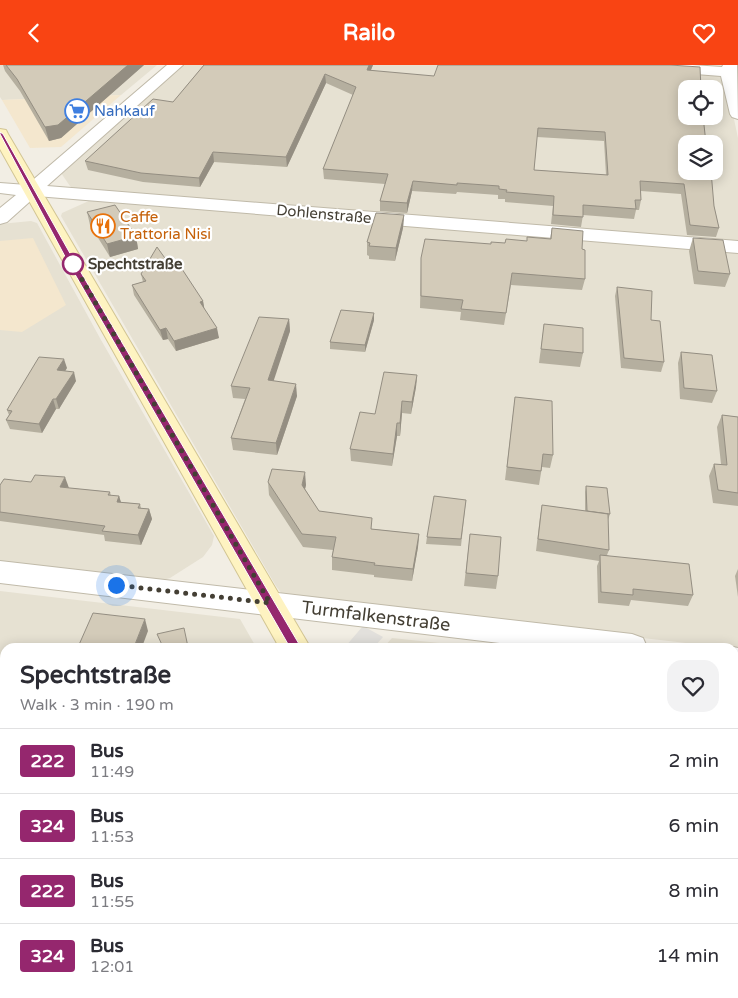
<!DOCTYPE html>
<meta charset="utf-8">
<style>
body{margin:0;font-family:"Varela Round",sans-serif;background:#f2f2f3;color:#2b2b33;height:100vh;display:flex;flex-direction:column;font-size:19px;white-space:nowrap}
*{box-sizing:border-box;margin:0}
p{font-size:16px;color:#7c7c81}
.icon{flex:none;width:28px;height:28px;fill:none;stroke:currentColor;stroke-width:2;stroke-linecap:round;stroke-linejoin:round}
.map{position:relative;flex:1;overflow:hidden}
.panel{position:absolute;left:0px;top:578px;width:739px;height:356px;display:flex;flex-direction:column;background:#fff;border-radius:15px 15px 0 0;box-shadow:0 2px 12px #0003}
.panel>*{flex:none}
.badge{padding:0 10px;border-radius:4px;font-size:18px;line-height:32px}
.controls{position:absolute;left:678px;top:15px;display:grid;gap:10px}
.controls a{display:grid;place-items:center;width:45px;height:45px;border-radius:10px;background:#fff;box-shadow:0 2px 12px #0003;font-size:25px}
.you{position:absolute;width:25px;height:25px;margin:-12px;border:4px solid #fff;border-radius:50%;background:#1a73e8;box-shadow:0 0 0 8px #1a73e833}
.map>.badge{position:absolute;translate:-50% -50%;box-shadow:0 0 0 2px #fff}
.round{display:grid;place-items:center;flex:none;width:52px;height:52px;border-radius:15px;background:#f2f2f3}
.overview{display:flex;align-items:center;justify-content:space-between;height:85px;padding:0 20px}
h1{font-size:24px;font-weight:700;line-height:38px}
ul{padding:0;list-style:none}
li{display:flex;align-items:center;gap:15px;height:65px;padding:0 20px;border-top:1px solid #e1e1e2}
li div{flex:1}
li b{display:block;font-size:19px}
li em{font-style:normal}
li .badge{min-width:55px;font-weight:700;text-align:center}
header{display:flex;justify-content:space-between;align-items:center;height:65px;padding:0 20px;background:#f94413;color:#fff;font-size:22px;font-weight:700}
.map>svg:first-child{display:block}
.residential{fill:#e6e1d2;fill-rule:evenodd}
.commercial{fill:#f4e7ce}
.parking{fill:#e2e0dc}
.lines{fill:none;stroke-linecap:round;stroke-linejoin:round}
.street-casing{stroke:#c0baa9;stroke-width:2}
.secondary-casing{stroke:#d2c593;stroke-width:2}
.street{fill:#fff;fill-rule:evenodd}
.secondary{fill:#fef3c1;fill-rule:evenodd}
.wall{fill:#b5af9f;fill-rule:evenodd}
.shaded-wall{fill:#948e82}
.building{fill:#d3cbb9;stroke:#948e82;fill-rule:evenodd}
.line{fill:#95276e;stroke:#fff}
.walk{stroke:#443f34;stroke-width:5;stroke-dasharray:0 9}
.stop-dot{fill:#fff;stroke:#95276e;stroke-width:2.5}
.labels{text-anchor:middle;stroke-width:4.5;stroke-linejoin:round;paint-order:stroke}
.far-shop-label{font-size:15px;fill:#366cbe;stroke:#fff;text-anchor:start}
.far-street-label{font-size:15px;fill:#443f34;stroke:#fff}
.far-food-label{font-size:15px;fill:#c56008;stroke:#fff;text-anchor:start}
.far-stop-label{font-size:15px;font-weight:bold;fill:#443f34;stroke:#fff;text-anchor:start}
.street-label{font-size:18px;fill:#443f34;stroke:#fff}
</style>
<header><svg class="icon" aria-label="back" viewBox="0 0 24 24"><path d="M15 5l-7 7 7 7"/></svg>Railo<svg class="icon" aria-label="heart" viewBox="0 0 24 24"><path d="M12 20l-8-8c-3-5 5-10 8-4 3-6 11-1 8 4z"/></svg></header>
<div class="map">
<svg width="738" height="933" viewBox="0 0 738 933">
<rect width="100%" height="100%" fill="#f2eee4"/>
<g class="residential">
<polygon points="0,0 157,0 121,30 2,35 0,32"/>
<path d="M181,0H609L717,8L725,12L738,73V179L74,124L70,121L61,108ZM686,24H714V51H686ZM686,79H714V106H686Z"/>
<polygon points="91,135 738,185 738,584 294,533 282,529 276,521 61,151 62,148"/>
<polygon points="31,156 37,158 101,275 214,471 212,480 203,492 170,513 157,517 0,499 0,159"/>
<polygon points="0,526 240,554 256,582 5,582 5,929 442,929 444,933 0,933"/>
<polygon points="392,573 477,582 384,582"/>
<polygon points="734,613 738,613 738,933 550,933 547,929 734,929"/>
</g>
<g class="commercial">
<polygon points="121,30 61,82 30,83 2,35"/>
<polygon points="33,173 66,240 22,267 0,265 0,176"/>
</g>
<polygon class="parking" points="363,561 383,572 374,582 345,582"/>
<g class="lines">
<g class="street-casing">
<g id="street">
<polygon points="167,0 183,0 47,121 738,176 738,188 36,131 7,157 0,159 0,143 16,130 0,128 0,118 27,120"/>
<polygon points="625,0 692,0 722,2 723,0 737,0 738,54 732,52 730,49 721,11 632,4 627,3"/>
<polygon points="0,496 632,569 643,573 647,582 532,582 0,518"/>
<polygon points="733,582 738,583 738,609 734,608"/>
</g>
</g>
<g class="secondary-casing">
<g id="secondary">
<polygon points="0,64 6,65 8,69 310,582 279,582 0,84"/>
<polygon points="476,929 517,929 519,933 478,933"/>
</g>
</g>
<use href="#street" class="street"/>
<use href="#secondary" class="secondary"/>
</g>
<g class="wall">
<polygon points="3,0 144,0 61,73 49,76 20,26 5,6"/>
<path d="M204,0H373L371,5L706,78L714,141L719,163L716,172L687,170L681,129L641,126V135L639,145H636L634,154L583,150L581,162L551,159L553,141L505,137V134H498V130L457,127L456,129L412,126L407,148L380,146V136L385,119L324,114L323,104L353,30L326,18L287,102L214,97L200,122L143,117L88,105L85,96L173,37ZM537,72L604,76L606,110L534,105Z"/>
<polygon points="87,147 136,171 138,184 110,192 90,160"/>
<polygon points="404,150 403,163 395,196 369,194 369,191 367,190 367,177"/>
<polygon points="552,163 582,184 585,214 582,225 511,220 504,260 460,255 461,247 420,243 421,193 491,179 550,174"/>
<polygon points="693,173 730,209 725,222 694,219 689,186"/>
<polygon points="172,203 203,236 204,244 219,273 176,286 168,274 163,275 134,230 132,220 143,217 141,209"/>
<polygon points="617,222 651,255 664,297 661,307 621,303 615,231"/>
<polygon points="289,254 290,266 273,315 297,331 277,390 233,385 231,373 245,334 233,333 231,321"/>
<polygon points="374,255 365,287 330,284 330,277"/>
<polygon points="544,259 583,288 580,302 539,298"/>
<polygon points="681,287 717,326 712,338 680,334 678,298"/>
<polygon points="67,303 65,306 76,316 59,344 56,344 42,368 10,364 6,355 9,350 7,345"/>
<polygon points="417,310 416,322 411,349 402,348 400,371 397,371 392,401 351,396 350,384 375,349"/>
<polygon points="515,332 553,390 550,403 542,402 539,420 505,415"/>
<polygon points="722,350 738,352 738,441 713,438 709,411 714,399 721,399 717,362"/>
<polygon points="268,417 306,420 305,424 319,446 372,464 419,469 418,482 412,516 374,512 374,510 332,505 332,492 333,485 303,482 269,430"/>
<polygon points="0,420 69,423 110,427 111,431 119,431 121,437 140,439 141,443 149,444 152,454 141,480 105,476 104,470 0,456"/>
<polygon points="586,421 610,449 608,455 609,485 607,490 693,530 688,541 631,535 629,541 598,538 597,501 599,496 536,486 540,452 542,440 585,446 585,427"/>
<polygon points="466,435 461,481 426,479 427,472"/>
<polygon points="470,469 498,511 496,524 464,521"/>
<polygon points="738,504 738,532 735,511"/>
<polygon points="734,635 738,636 738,747 734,746"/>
<polygon points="738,849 738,932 731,933 729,929 734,929 734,851"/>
<polygon points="0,859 5,860 5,929 23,929 21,933 14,933 0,930"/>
<polygon points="574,929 679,929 680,930 677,933 588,933 588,932 576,933"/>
</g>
<g class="shaded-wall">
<polygon points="128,0 144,0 61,73 49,76 45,62"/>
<polygon points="369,0 373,0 367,14 367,5"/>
<polygon points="325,9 326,18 287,102 286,92"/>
<polygon points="213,87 214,97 200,122 199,113"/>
<polygon points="413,116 412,126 407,148 407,138"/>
<polygon points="404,150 403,163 395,196 396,183"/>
<polygon points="136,171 138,184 110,192 107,179"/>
<polygon points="203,236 205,247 200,237"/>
<polygon points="374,248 374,255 365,287 365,280"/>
<polygon points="289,254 290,266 270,327 268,315"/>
<polygon points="166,263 168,274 163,275 160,265"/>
<polygon points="217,263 219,273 176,286 174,276"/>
<polygon points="64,294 67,303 60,314 57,305"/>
<polygon points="74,307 76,316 59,344 56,334"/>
<polygon points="417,310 416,322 411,349 412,337"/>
<polygon points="296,319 297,331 277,390 276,378"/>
<polygon points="53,334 56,344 42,368 39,359"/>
<polygon points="402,336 402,348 400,371 400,358"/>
<polygon points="397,358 397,371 392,401 393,389"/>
<polygon points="305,407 306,420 303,432 302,420"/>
<polygon points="65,412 69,423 60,422"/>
<polygon points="119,431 122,441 117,437"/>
<polygon points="149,444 152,454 141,480 138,470"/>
<polygon points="419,469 418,482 412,516 413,504"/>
<polygon points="145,554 148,566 142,582 134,582"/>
<polygon points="3,700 5,703 5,725 0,737 0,708"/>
<polygon points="738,928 738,932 733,933"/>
<polygon points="15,929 23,929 21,933 19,933"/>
<polygon points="581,929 590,929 588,932 578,933"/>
</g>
<g class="building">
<polygon points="6,0 128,0 58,60 45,62 17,14"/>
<path d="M204,0H369L367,5L434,11L438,0H670L700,2L701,24H686V51H703L706,78L708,79H686V106H711L714,141L719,163L690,160L684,119L640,116L641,135H635L636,144L583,140V152L553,150L554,131L506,127L507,125L499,124V121L457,118V120L413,116L407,138L380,136L388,109L323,104L356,22L325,9L286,92L213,87L199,113L141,108L85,96L153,34L173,37ZM538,63L605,67L608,110L534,105Z"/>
<polygon points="115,140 136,171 107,179 87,147"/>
<polygon points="376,148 404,150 396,183 369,181 370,178 367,177"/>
<polygon points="552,163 583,166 582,184 585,185 585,214 512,208 506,248 461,244 463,235 421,231 421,193 425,174 491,179 491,177 505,178 506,174 527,176 527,172 551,174"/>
<polygon points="693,173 723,175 730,209 698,206"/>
<polygon points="157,182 172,203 180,201 203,236 200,237 217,263 174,276 166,263 160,265 132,220 146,216 141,209"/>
<polygon points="617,222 652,226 651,255 660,256 664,297 624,293"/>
<polygon points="341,245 374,248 365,280 330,277"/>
<polygon points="259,252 289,254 268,315 296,319 276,378 231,373 250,323 231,321"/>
<polygon points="544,259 583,263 583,288 541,284"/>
<polygon points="681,287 712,290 717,326 684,323"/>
<polygon points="39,292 64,294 57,305 74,307 56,334 53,334 39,359 6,355 12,346 7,345"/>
<polygon points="384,307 417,310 412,337 402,336 400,358 397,358 393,389 350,384 360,347 375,349"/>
<polygon points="515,332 552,336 553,390 543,389 541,406 507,402"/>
<polygon points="722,350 738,352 738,428 718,425 714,399 727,400"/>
<polygon points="272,404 305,407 302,420 319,446 372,453 371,464 419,469 413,504 374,500 375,498 332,492 336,472 302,469 268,417"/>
<polygon points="35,410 65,412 60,422 110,427 108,430 119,431 117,437 140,439 138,443 149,444 138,470 102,466 105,461 0,447 0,420 4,414 31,417"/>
<polygon points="586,421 607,423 610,449 587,446"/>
<polygon points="434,431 466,435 461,474 427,472"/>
<polygon points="542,440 608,449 609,485 538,474"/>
<polygon points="470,469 501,472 498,511 466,508"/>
<polygon points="600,490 689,499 693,530 633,524 633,530 601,527"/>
<polygon points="93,548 145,554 134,582 78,582"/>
<polygon points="184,563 188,582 163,582 157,569"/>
<polygon points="734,635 738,636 738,685 734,684"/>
<polygon points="0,700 3,700 0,708"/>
<polygon points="738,849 738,862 734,854 734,851"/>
<polygon points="0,859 5,860 5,924 0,923"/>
<polygon points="738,863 738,922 734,914 734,864"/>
<polygon points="344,929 365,929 366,933 327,933 327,932"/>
<polygon points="595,929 679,929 680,930 670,933 597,933"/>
</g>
<polygon class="line" points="0,67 3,69 76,199 299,579 301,582 299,586 292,586 69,199 0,69"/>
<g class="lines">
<polyline class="walk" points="73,199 270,538 116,520"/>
</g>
<defs>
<g id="supermarket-ring" transform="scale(1.25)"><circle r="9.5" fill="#fff" stroke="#3f7fe0" stroke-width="1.5"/><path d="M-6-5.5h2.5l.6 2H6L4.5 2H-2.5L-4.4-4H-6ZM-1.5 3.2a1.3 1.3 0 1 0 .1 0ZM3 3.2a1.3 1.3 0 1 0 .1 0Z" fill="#3f7fe0"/></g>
<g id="restaurant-ring" transform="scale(1.25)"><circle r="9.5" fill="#fff" stroke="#e8710a" stroke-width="1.5"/><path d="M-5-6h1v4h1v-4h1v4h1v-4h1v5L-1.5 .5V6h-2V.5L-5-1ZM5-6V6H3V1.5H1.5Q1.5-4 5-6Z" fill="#e8710a"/></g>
</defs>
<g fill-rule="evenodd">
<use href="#supermarket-ring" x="77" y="46"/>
<use href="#restaurant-ring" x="103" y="161"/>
</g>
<circle class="stop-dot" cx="73" cy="199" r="10"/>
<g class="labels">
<g class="far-shop-label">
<text x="94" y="51">Nahkauf</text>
</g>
<g class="far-street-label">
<text transform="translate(324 149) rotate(5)" y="5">Dohlenstraße</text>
</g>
<g class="far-food-label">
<text x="120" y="157">Caffe<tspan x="120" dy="17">Trattoria Nisi</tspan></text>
</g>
<g class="far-stop-label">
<text x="88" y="204">Spechtstraße</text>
</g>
<g class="street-label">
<text transform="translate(376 551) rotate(7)" y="6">Turmfalkenstraße</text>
</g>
</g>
</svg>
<div class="controls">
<a><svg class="icon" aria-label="locate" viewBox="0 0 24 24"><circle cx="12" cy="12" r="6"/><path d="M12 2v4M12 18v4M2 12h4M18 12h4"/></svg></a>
<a><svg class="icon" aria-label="layers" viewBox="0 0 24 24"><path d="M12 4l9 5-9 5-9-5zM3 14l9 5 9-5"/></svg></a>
</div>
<div class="you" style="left:116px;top:520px"></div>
<section class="panel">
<div class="overview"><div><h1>Spechtstraße</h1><p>Walk · 3 min · 190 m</p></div><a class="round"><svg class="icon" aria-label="heart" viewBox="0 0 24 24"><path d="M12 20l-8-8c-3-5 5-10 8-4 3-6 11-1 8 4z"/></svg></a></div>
<ul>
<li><span class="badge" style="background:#95276e;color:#fff">222</span><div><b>Bus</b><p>11:49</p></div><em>2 min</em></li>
<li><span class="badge" style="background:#95276e;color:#fff">324</span><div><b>Bus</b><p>11:53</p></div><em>6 min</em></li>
<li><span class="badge" style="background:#95276e;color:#fff">222</span><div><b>Bus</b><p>11:55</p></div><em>8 min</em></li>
<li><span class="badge" style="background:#95276e;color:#fff">324</span><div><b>Bus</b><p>12:01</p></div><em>14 min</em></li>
</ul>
</section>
</div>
